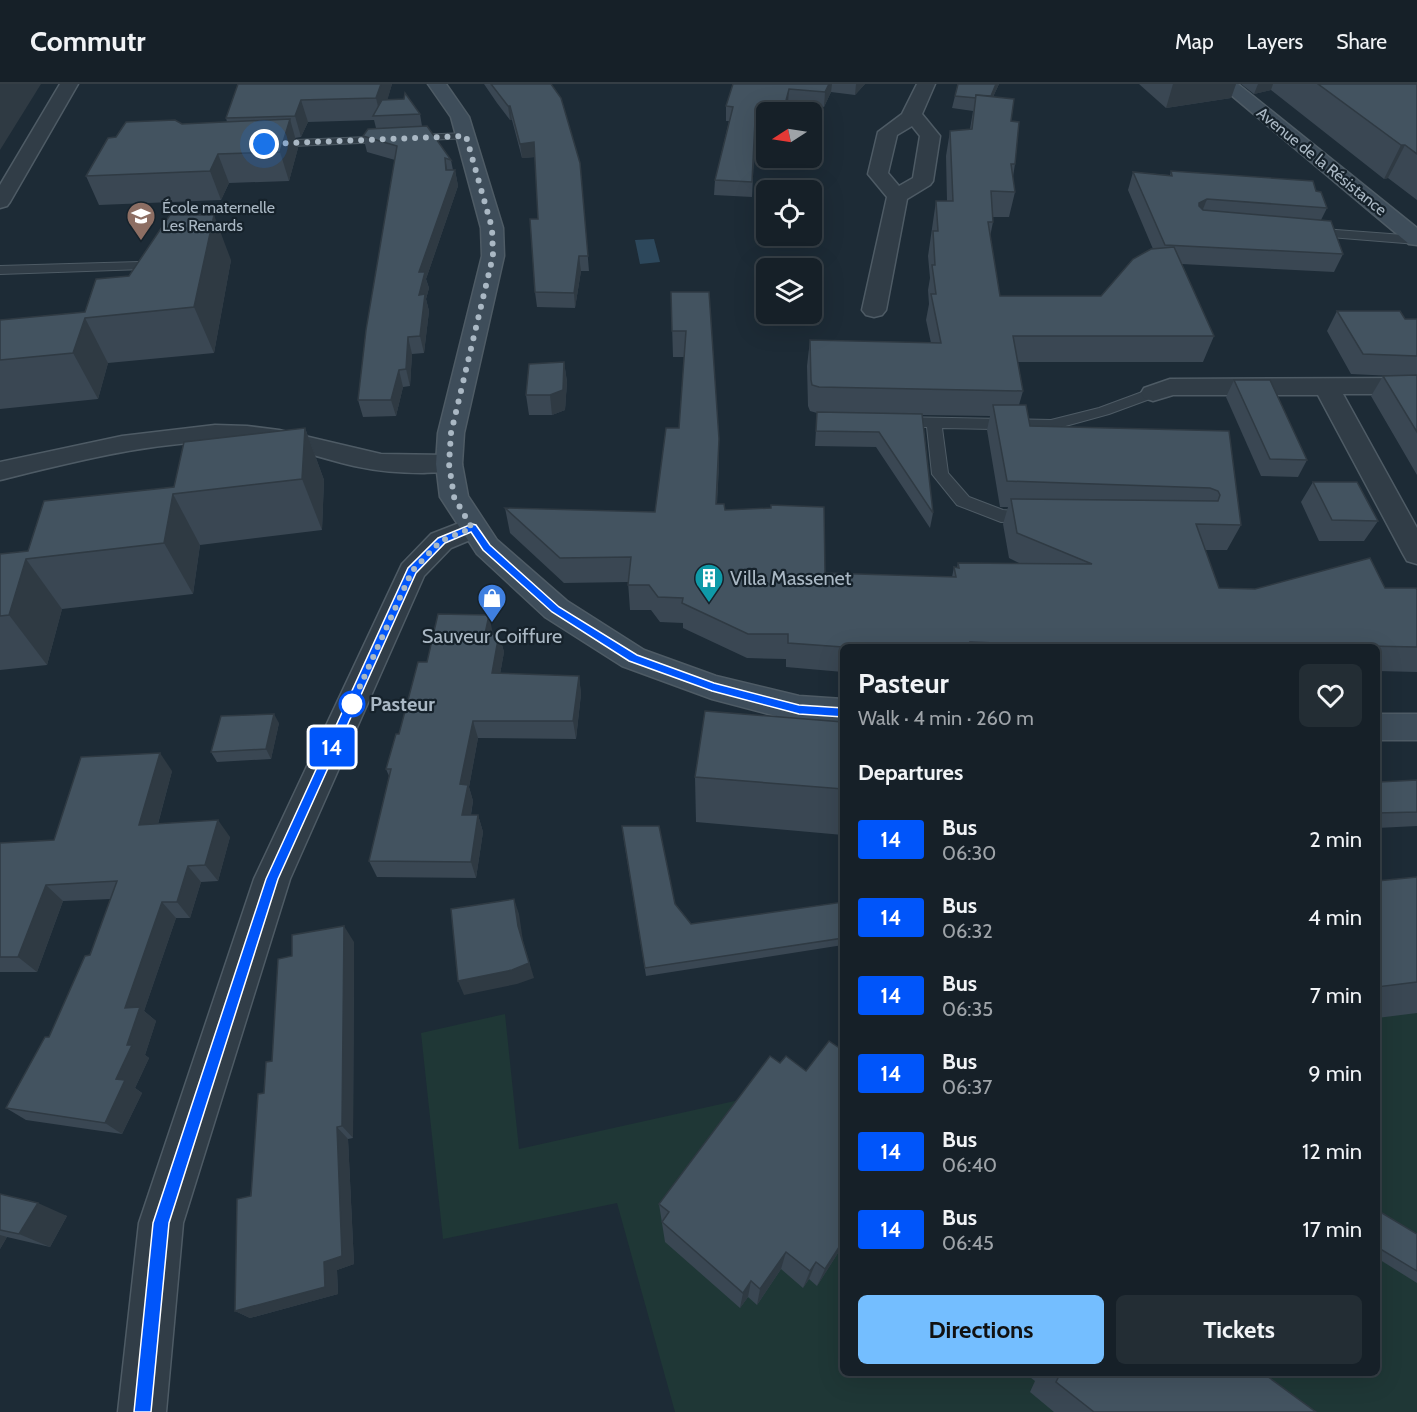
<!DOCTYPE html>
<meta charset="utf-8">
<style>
body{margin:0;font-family:Cabin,sans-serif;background:#232d34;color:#f1f3f6;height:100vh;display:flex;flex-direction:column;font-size:22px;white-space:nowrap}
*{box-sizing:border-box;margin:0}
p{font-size:20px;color:#9ea3a8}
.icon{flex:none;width:33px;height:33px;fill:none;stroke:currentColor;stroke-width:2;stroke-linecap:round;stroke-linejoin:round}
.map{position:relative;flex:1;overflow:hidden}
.side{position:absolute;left:840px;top:560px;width:540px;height:732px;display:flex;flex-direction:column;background:#162028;border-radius:9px;box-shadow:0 6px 24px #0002,0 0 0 2px #353e45}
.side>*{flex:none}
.badge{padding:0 12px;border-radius:4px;font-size:21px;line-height:39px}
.needle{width:39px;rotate:258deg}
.controls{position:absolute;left:756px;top:18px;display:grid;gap:12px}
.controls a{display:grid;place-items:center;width:66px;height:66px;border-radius:9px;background:#162028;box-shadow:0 6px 24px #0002,0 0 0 2px #353e45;font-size:30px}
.you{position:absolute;width:30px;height:30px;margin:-15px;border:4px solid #fff;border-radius:50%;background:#1a73e8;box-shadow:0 0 0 9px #1a73e833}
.map>.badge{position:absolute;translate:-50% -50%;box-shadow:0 0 0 3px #fff}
h2{padding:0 18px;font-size:22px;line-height:54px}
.round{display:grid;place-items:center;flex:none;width:63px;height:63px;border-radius:9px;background:#232d34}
.head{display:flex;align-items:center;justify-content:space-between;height:102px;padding:0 18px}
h1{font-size:28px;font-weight:700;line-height:45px}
.cta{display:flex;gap:12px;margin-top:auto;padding:12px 18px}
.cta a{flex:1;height:69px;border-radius:9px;background:#74beff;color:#111;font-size:24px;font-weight:700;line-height:69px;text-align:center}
.cta a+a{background:#232d34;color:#f1f3f6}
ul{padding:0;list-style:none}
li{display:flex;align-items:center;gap:18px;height:78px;padding:0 18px}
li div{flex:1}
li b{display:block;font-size:22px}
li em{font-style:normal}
li .badge{min-width:66px;font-weight:700;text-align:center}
header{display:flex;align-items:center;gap:36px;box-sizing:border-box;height:84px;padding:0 30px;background:#162028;border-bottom:2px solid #353e45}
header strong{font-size:28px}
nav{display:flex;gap:33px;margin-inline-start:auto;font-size:21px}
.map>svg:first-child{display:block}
.green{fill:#1f3736}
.water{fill:#2d485c}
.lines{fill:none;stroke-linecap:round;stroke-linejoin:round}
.service-casing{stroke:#4e5b65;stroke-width:2}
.minor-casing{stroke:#4e5b65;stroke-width:3}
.secondary-casing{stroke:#4e5b65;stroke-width:3}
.service{fill:#313d47;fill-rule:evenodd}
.minor{fill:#313d47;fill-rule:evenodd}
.secondary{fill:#3e4d5a;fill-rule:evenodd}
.wall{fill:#3a4753}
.shaded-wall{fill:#2f3a43}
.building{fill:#435360;stroke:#2f3a43;stroke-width:1.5}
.line{fill:#0055fa;stroke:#fff;stroke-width:1.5}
.walk{stroke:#aab8c4;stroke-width:6;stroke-dasharray:0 10.8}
.stop-dot{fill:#fff;stroke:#0055fa;stroke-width:3}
.labels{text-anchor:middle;stroke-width:4.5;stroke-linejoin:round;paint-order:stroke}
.far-street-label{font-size:16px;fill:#aab8c4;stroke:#16222b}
.far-poi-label{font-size:16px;fill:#aab8c4;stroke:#16222b;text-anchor:start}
.poi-label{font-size:20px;fill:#aab8c4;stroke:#16222b;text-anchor:start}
.stop-label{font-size:20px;font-weight:bold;fill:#aab8c4;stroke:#16222b;text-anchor:start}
</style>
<header>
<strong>Commutr</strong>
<nav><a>Map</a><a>Layers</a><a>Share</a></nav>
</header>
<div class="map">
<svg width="1417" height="1328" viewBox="0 0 1417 1328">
<rect width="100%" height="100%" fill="#1d2b36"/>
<polygon class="green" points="1417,829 1417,1328 675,1328 617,1119 443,1155 421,949 505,930 519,1065 843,993 843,1288 1377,1288 1377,832"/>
<polygon class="water" points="654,155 660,178 640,180 635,156"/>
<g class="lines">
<g class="service-casing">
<g id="service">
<polygon points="466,49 470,50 470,54 271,63 265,60 271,57"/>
<polygon points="1309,144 1417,152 1417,160 1305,151 1303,148"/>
<polygon points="139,178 144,179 146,182 144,185 0,190 0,182"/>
<polygon points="1153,304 1160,309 1158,312 1109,330 1051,346 942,344 948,389 969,413 1003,426 1038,429 1040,433 1038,437 1001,438 957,421 932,390 927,343 898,343 890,338 898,333 1051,336 1099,324"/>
</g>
</g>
<g class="minor-casing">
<g id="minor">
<polygon points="60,0 78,0 10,118 7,122 0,124 0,101"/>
<path d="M917,0H935L922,30L940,52L933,97L930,101L907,115L886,226L882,231L874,233L866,231L862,226L887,113L868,90L878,48L902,30ZM912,42L920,52L913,94L899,102L888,89L897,51Z"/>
<polygon points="1417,294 1417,310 1343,310 1417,444 1417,480 1407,477 1403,470 1318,311 1173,311 1153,317 1144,314 1141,309 1144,304 1170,295"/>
<path d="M215,341L247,342L279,346L381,370L449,371L458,374L462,380L458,386C446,389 435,388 422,389C399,389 377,387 354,382C319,374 284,360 247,358C164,354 81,376 0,396V378L122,352Z"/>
<polygon points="472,434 482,437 486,444 482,451 451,464 424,492 290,795 183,1139 166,1328 118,1328 139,1139 254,795 402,480 431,450"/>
</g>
</g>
<g class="secondary-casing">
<g id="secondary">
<polygon points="428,0 446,0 469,33 503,144 504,172 464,349 462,380 468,412 497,456 567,517 644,566 716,592 799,612 843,615 843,641 799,638 712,615 622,582 545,533 477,470 440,413 436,380 438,349 482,172 481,144 451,33"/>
<polygon points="1218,0 1238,0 1417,144 1417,161 1409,160"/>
<rect x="1377" y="630" width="40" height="26"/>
</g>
</g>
<use href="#service" class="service"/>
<use href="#minor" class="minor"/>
<use href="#secondary" class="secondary"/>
</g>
<g class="wall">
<polygon points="238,0 392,0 387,16 420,30 422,42 451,76 453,86 455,86 458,102 426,195 429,204 426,215 429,227 424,269 412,270 410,302 403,303 396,332 363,333 358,316 395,76 367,68 363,52 376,44 374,36 308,38 301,53 295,54 298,64 289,97 229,99 221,116 99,121 86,92 116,53 182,40 227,38 226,34"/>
<polygon points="484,0 551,0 580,79 589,187 581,187 575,224 537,223 535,208 538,135 535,73 522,74 512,36 510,36 497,19"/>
<polygon points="733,0 865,0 855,11 831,8 824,23 788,19 766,28 766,52 755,52 752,113 714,111 715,96 729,37 726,37 726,22"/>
<polygon points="958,0 999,0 993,13 1011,37 1015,80 1013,93 1015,108 1009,133 993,133 993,138 990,153 1000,212 1101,212 1153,165 1128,106 1133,88 1170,91 1171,87 1316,107 1327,124 1321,136 1343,170 1334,188 1182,180 1214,252 1203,278 1018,278 1023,307 1019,321 1030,342 1229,347 1241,441 1227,466 1205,466 1219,504 1255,505 1385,504 1417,506 1417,588 1377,587 1377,562 843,562 843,588 786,583 786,575 747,574 683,544 683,539 660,538 651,526 630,526 628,498 564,499 510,449 505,424 655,428 679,344 684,273 673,273 671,208 709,208 719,381 717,420 725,426 825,489 952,493 954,483 957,484 958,479 1021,480 1009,474 1003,440 1008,423 1000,423 987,346 990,332 922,331 933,429 930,444 876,363 815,362 817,329 810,327 808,322 807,282 810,256 931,259 926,236 929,220 928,206 930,194 928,172 936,117 947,117 946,72 950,47 970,45 973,27 952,24"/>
<polygon points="1139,0 1236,0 1231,14 1166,24"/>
<polygon points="1241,0 1417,0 1417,116 1388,94 1384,95 1271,6 1254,10"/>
<polygon points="231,176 214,269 108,279 98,315 0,325 0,236 85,228 129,192"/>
<polygon points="1337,227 1405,235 1417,235 1417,391 1371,312 1383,292 1393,292 1351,290 1327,247"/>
<polygon points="564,278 567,298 565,326 552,331 529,331 526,311"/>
<polygon points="1234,296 1307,376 1298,393 1261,392 1226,313"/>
<polygon points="305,344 324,396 322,446 200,461 193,510 62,525 47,581 0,586 0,470 28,467"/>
<polygon points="1313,398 1378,437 1364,457 1319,457 1301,418"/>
<polygon points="493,550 499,550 504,568 500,590 579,592 581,610 576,655 478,654 469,703 473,717 471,731 478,731 483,748 476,794 377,793 369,777 389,692 386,685 399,650 427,578"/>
<polygon points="843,638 843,751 696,738 695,693"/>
<polygon points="279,639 271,675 217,678 211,668"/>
<polygon points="172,687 158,740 230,753 218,797 201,798 190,834 176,834 144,927 156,937 145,971 149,974 135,1004 142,1009 122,1050 26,1036 6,1024 49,953 90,871 111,815 63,817 37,888 0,888 0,759 54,756"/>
<polygon points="1377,694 1379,698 1417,696 1417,742 1377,744"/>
<polygon points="623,751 691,840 843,818 843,861 646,892"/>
<polygon points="1417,793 1417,929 1377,934 1377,797"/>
<polygon points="354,858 353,1054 348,1055 354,1180 337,1186 338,1210 250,1234 235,1227 264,1009 272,977"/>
<polygon points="0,1110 67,1132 50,1163 7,1153 0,1165"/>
<polygon points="659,1120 843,1161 817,1202 809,1195 803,1204 781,1185 757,1221 748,1213 740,1224 665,1158"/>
<polygon points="1377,1126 1417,1150 1417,1199 1377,1174"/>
<polygon points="1026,1288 1269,1288 1267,1292 1316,1328 1054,1328 1030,1308 1035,1297 1026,1290"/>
</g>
<g class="shaded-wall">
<polygon points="0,0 41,0 0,66"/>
<polygon points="381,0 392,0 383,31 380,31 376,14"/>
<polygon points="829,0 832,0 831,8 824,23 825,8"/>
<polygon points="856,0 865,0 855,11"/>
<polygon points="996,0 999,0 986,28 989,16"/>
<polygon points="1173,0 1236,0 1231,14 1166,24"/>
<polygon points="1258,0 1273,0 1271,6 1254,10"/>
<polygon points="789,5 788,19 786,28 783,28"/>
<polygon points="301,16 308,38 301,53 295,32"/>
<polygon points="508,22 510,22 512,36 510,36"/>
<polygon points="290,35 298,64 289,97 280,68"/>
<polygon points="534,58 536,73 522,74 520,60"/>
<polygon points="1401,61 1405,61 1388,94 1384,95"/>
<polygon points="218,70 229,99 221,116 210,87"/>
<polygon points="445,74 448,90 455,86 458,102 426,195 429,204 426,215 429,227 424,269 420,252 419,188"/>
<polygon points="1207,115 1200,133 1193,137 1199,119"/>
<polygon points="214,131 231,176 214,269 194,223"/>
<polygon points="579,172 581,187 575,224 574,209"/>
<polygon points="85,234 108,279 98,315 73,269"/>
<polygon points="408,253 412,270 410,302 406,285"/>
<polygon points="564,278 567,298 565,326 552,331 550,311"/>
<polygon points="399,286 403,303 396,332 391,316"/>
<polygon points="305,344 324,396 322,446 302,395"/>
<polygon points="719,355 719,381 715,445 716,420"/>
<polygon points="173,410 200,461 193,510 164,459"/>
<polygon points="26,475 62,525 47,581 9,531"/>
<polygon points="489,531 493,550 490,568 485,550"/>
<polygon points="499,550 504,568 497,607 492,589"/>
<polygon points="579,592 581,610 576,655 573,637"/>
<polygon points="274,630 279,639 271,675 266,665"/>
<polygon points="473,637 478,654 469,703 473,717 468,747 462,731 460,700"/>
<polygon points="160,669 172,687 153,758 139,741"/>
<polygon points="478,731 483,748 476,794 471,778"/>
<polygon points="218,736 230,753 218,797 205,781"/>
<polygon points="188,782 201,798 190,834 177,818"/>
<polygon points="46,801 63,817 37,888 18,873"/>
<polygon points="514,815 519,830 523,857 534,894 517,900 464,911 458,897 518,842"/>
<polygon points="162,818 176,834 144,927 156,937 145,971 149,974 135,1004 142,1009 122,1050 105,1039 116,995 125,924"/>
<polygon points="344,842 354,858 353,1054 342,1042"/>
<polygon points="337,1043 348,1055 354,1180 337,1186 338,1210 250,1234 235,1227 324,1178"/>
<polygon points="38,1119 67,1132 50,1163 19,1150"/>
<polygon points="0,1151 7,1153 0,1165"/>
<polygon points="843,1157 843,1161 817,1202 825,1185"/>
<polygon points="786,1168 781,1185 757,1221 760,1205"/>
<polygon points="816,1178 809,1195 803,1204 810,1187"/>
<polygon points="751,1197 748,1213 740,1224 743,1209"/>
</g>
<g class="building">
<polygon points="238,0 381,0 376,14 301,16 295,32 226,34"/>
<polygon points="491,0 551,0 561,14 580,79 588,172 579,172 574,209 535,208 530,135 538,135 534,58 520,60 510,22 508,22"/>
<polygon points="733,0 829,0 825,8 789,5 783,28 766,28 766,37 755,37 752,98 715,96 733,23 726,22"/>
<polygon points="958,0 996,0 991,12 976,11 976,14 955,12"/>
<polygon points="1318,0 1417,0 1417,70 1405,61 1401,61"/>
<polygon points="405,9 420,30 373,32 382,16 404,15"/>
<polygon points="976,11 1014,15 1011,37 1019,38 1015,80 1011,80 1015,108 991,107 993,138 988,138 1000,212 1101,212 1133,175 1151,165 1174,163 1214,252 1013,252 1023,307 819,303 812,301 811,296 810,256 941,259 931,210 936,210 932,181 935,181 933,147 938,147 936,117 953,117 950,47 972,45"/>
<polygon points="290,35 280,68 218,70 210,87 86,92 108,54 116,53 126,38 175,36 182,40"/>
<polygon points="427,42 451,76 445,74 446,86 455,86 419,188 425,188 419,211 425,210 420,252 408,253 406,285 399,286 391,316 358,316 366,246 397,62 363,52 368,45"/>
<polygon points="1171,87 1313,97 1316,107 1321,108 1327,124 1207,115 1199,119 1199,122 1203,126 1331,137 1343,170 1165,161 1133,88 1172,92"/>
<polygon points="170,131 214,131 194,223 85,234 73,269 0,276 0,236 85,228 96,195 129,192"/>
<polygon points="671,208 709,208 719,355 716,420 724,420 725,426 771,424 771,421 824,423 825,489 956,493 954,483 959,484 958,479 1092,480 1017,449 1011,415 1218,417 1220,411 1218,407 1210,404 1007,397 993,321 1026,321 1030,342 1229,347 1241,441 1196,440 1219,504 1255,505 1370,474 1385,504 1416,504 1417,506 1417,563 1319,561 1320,562 1079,562 970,558 971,562 843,563 788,559 788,550 748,550 682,519 683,514 658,513 649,501 628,501 631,473 560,474 505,424 655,428 666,344 679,344 686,247 672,247"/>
<polygon points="1337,227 1400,227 1405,235 1417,235 1417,272 1363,270"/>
<polygon points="564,278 563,306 550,311 526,311 529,280"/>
<polygon points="1417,291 1417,348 1383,292"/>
<polygon points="1234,296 1270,296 1307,376 1270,375"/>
<polygon points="817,328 922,330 933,429 879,348 816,347"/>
<polygon points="305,344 302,395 173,410 164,459 26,475 9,531 0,532 0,470 28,467 44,417 174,403 184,358"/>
<polygon points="1313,398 1357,398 1378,437 1332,436"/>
<polygon points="438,530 489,531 485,550 499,550 492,589 579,592 573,637 473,637 460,700 468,701 462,731 478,731 471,778 369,777 391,685 386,685 396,650 399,650 418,578 427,578"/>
<polygon points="705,627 843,638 843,705 695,693"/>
<polygon points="274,630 266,665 211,668 221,632"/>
<polygon points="160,669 139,741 218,736 205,781 188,782 177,818 162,818 125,924 140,923 127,961 132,961 116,995 125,996 105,1039 6,1024 45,953 49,953 85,872 90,871 117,797 46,801 18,873 0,873 0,759 54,756 81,673"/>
<polygon points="1377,694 1379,698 1417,696 1417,728 1377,729"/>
<polygon points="622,742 659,742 675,820 691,840 843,818 843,854 645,884"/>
<polygon points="1417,793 1417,898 1377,903 1377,797"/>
<polygon points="514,815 518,842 529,879 512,886 458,897 451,825"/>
<polygon points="344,842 342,1042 337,1043 342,1172 324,1178 325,1203 235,1227 237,1115 251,1112 258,1010 264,1009 266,978 272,977 278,875 292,872 292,851"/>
<polygon points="843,956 843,1157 825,1185 816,1178 810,1187 786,1168 760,1205 751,1197 743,1209 662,1138 669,1128 659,1120 770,972 780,979 786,972 806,987 829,957 838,963"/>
<polygon points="0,1110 38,1119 19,1150 0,1146"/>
<polygon points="1377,1126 1417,1150 1417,1187 1377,1163"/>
<polygon points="1061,1288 1269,1288 1267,1292 1316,1328 1094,1328 1056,1298"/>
</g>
<polygon class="line" points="472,440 476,441 490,461 559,523 637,571 714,599 799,621 843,624 849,628 843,633 799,630 712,607 629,577 552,528 483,466 471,448 445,459 416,489 278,795 169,1139 151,1328 134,1328 153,1139 266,795 408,484 438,454"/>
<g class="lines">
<polyline class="walk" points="264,60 466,52 492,144 493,172 451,349 449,380 454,413 472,444 441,457 412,487 352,620"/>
</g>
<defs>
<g id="school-pin" transform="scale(1.5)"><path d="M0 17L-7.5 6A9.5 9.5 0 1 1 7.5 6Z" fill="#8d6e63" stroke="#16222b"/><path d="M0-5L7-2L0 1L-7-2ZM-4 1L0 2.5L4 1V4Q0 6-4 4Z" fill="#fff"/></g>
<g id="building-pin" transform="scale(1.5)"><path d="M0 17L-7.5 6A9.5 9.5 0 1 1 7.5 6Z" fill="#0f9aa8" stroke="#16222b"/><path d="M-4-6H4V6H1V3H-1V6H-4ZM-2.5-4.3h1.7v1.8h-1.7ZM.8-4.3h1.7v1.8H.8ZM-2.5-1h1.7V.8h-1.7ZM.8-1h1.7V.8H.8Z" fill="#fff"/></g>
<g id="shop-pin" transform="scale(1.5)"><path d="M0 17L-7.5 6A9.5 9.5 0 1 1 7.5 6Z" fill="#3f7fe0" stroke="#16222b"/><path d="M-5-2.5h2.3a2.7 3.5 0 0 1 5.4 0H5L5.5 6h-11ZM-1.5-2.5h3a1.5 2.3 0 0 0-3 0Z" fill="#fff"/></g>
</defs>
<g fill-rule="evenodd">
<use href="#school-pin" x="141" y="132"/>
<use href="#building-pin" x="709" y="494"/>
<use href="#shop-pin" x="492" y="514"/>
</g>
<circle class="stop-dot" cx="352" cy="620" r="12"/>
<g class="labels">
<g class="far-street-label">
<text transform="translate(1322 77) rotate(39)" y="6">Avenue de la Résistance</text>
</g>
<g class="far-poi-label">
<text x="162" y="129">École maternelle<tspan x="162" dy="18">Les Renards</tspan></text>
</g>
<g class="poi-label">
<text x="730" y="501">Villa Massenet</text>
<text x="492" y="559" text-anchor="middle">Sauveur Coiffure</text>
</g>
<g class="stop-label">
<text x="370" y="627">Pasteur</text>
</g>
</g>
</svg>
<div class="controls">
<a><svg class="needle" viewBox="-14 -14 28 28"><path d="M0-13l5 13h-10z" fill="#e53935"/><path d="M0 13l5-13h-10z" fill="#9ea3a8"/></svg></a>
<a><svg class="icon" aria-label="locate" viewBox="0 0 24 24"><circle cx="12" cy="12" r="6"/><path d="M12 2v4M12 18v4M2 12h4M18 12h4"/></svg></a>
<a><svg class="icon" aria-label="layers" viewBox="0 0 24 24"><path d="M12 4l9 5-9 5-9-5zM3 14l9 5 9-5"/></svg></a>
</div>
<div class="you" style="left:264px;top:60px"></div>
<b class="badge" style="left:332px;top:663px;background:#0055fa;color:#fff">14</b>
<section class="side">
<div class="head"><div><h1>Pasteur</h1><p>Walk · 4 min · 260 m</p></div><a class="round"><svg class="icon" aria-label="heart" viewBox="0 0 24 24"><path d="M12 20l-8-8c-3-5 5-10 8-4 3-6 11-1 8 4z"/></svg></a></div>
<h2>Departures</h2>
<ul>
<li><span class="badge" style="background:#0055fa;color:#fff">14</span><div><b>Bus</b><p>06:30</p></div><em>2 min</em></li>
<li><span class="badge" style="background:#0055fa;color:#fff">14</span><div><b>Bus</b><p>06:32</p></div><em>4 min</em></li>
<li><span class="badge" style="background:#0055fa;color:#fff">14</span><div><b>Bus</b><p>06:35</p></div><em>7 min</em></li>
<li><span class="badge" style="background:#0055fa;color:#fff">14</span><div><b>Bus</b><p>06:37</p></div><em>9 min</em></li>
<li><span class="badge" style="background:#0055fa;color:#fff">14</span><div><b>Bus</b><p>06:40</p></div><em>12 min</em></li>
<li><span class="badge" style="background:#0055fa;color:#fff">14</span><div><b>Bus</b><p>06:45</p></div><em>17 min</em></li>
</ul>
<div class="cta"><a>Directions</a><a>Tickets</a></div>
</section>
</div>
